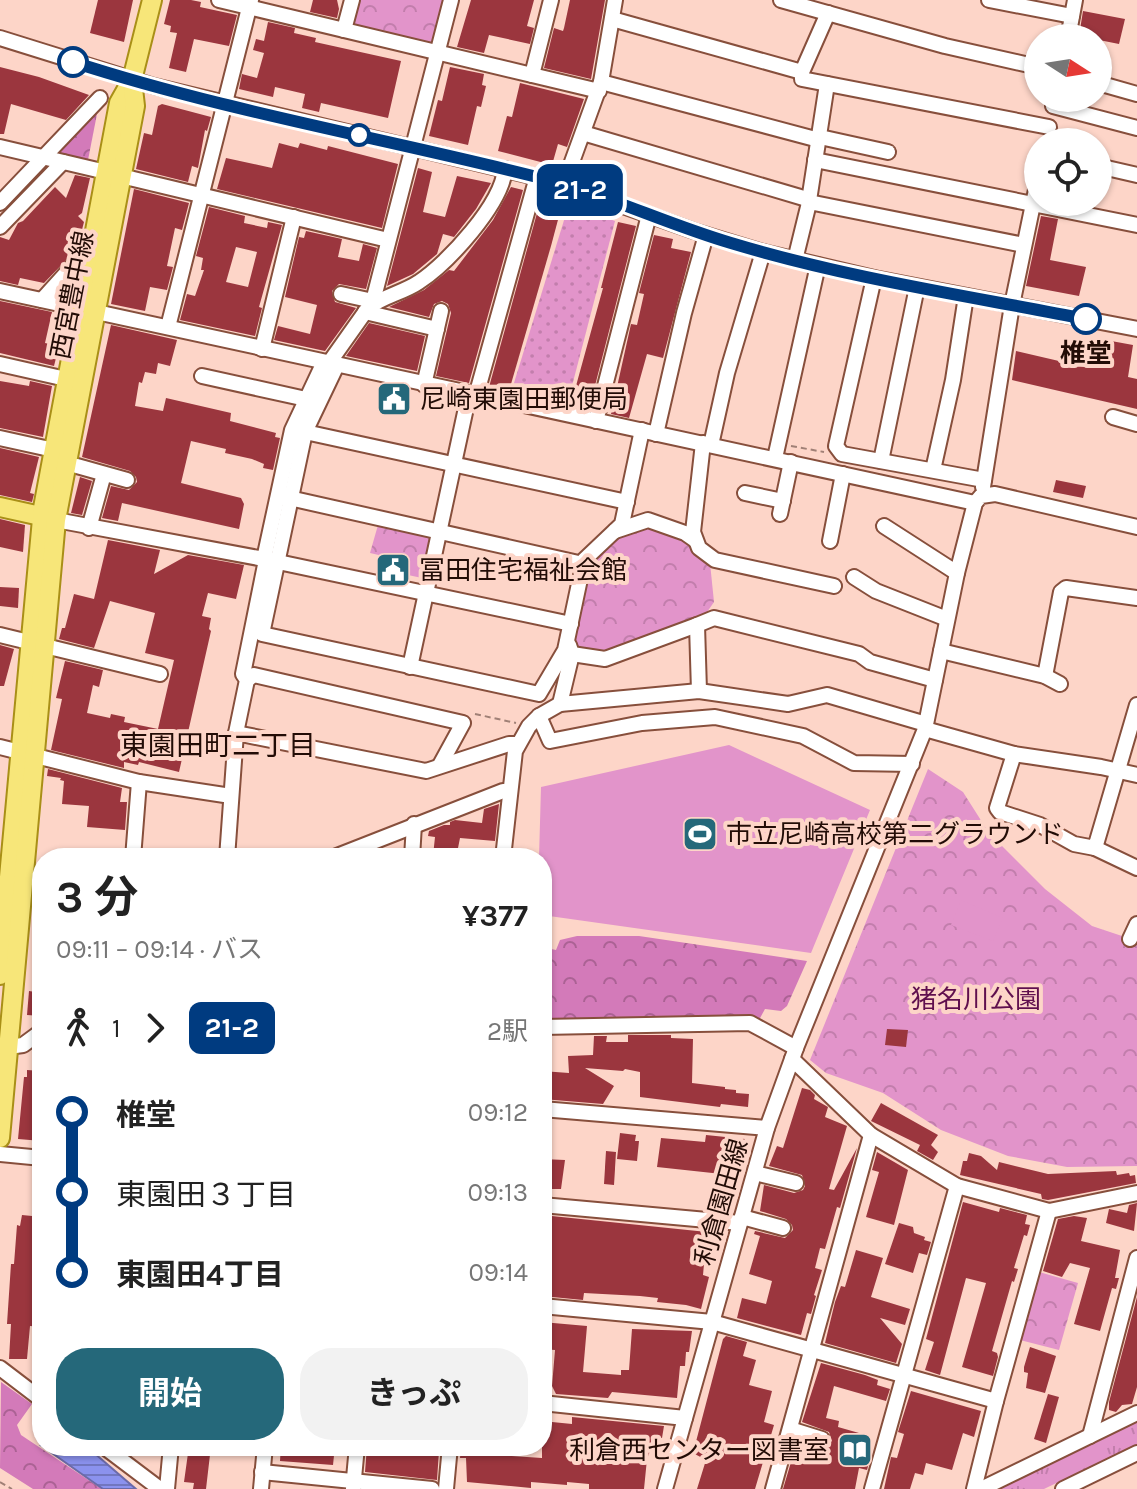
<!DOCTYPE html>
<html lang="ja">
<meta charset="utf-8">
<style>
body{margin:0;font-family:Karla,"Noto Sans JP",sans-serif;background:#f2f2f2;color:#222;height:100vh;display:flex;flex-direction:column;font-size:30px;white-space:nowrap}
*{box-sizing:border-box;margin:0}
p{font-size:26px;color:#767676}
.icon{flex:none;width:44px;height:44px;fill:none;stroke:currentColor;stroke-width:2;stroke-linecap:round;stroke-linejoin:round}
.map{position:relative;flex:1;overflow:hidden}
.side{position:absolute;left:32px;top:848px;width:520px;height:608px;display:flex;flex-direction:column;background:#fff;border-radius:32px;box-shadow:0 2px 6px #0004}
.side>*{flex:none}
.badge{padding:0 16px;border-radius:12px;font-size:28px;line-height:52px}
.needle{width:52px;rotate:102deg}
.tools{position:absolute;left:1024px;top:24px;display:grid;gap:16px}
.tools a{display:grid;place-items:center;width:88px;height:88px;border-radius:50%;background:#fff;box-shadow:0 2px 6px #0004;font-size:40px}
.map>.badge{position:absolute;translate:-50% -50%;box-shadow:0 0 0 4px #fff}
.legs{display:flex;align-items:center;gap:12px;height:88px;padding:0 24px;font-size:26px}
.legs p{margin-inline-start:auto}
.summary{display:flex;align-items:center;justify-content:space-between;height:136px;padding:0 24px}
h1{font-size:44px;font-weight:700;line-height:60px}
.primary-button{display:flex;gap:16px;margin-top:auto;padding:16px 24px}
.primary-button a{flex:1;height:92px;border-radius:32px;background:#25687a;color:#fff;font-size:32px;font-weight:700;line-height:92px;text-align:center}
.primary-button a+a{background:#f2f2f2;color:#222}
ul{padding:0 24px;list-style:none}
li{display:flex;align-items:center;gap:28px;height:80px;font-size:30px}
li i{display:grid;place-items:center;width:12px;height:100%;margin:0 10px;background:currentColor}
li i::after{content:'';width:20px;height:20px;margin:-10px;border:6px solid;border-radius:50%;background:#fff}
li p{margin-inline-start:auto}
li:first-child i{background:linear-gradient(#0000 50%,currentColor 0)}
li:last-child i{background:linear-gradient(currentColor 50%,#0000 0)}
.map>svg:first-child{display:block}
.grass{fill:url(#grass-tufts)}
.forest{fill:url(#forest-crowns)}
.park{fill:url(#park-crowns)}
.garden{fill:url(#garden-dots)}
.pitch{fill:#e294ca}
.water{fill:url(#water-rules);stroke:#6c6aa8;stroke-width:2}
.building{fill:#9b363e;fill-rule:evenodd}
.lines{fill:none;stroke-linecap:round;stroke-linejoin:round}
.minor-casing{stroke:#874f3c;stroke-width:18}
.major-casing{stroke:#a98f17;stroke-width:22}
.path{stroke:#a08076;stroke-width:2;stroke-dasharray:6 4;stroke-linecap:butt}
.minor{stroke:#fff;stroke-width:14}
.major{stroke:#f7e679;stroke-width:18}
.line-1-casing{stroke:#fff;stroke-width:18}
.line-1{stroke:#003b80;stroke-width:12}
.stop-1-dot{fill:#fff;stroke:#003b80;stroke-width:4}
.labels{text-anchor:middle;stroke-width:8;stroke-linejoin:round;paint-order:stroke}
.street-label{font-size:26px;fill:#220c06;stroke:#fdd5c8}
.stop-label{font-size:26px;font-weight:bold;fill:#220c06;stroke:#fdd5c8}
.poi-label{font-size:26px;fill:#220c06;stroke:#fdd5c8;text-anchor:start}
.park-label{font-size:26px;fill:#600f4e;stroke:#fdd5c8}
.neighbourhood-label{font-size:28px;fill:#220c06;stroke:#fdd5c8}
</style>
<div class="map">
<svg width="1137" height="1489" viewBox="0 0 1137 1489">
<defs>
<pattern id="grass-tufts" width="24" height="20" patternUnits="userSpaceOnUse" patternTransform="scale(2)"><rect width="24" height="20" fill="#e294ca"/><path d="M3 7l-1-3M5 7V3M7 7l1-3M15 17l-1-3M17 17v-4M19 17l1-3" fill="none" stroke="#c27eac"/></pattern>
<pattern id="forest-crowns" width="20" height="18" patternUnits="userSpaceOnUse" patternTransform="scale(2)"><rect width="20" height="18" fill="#d37ab9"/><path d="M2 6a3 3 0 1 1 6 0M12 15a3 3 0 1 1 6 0" fill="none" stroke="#ab6294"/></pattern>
<pattern id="park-crowns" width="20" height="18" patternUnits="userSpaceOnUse" patternTransform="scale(2)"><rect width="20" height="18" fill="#e294ca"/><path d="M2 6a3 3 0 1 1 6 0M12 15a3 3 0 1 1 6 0" fill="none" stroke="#c27eac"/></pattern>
<pattern id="garden-dots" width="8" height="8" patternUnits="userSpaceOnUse" patternTransform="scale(2)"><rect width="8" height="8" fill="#e294ca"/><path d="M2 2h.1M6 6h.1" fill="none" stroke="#c27eac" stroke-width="1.8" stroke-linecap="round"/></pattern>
<pattern id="water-rules" width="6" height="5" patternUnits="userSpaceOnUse" patternTransform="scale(2)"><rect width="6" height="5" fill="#8b92ee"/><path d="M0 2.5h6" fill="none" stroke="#7176bf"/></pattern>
</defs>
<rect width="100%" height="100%" fill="#fdd5c8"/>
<polygon class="grass" points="1137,1422 1137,1444 1044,1489 997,1489"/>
<g class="forest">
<polygon points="93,114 97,114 88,160 57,153"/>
<polygon points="577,936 639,936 807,961 787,1006 781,1011 765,1009 759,1020 745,1016 542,1021 542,947 556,950 560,940"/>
<polygon points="1,1382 32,1404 17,1425 21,1435 102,1489 33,1489 0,1468"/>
</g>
<g class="park">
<polygon points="357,0 446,0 435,42 430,44 355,26 352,21"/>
<polygon points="648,518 688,532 710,563 714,602 705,615 605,656 578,652 573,644 589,562 627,526"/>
<polygon points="378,525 429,536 431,542 422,578 408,575 409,562 370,553"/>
<polygon points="928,769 963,792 989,833 1045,889 1092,926 1137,941 1137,1166 1067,1167 1008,1156 941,1130 883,1093 826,1073 810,1060"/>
<polygon points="1039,1272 1078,1283 1059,1350 1020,1340"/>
</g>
<polygon class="garden" points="569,204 615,221 566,409 510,396"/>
<g class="pitch">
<polygon points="729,745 870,810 811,953 542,915 542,858 539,858 541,787"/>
<polygon points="961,900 1003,918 993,941 951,925"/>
</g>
<polygon class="water" points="42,1446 86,1446 136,1489 103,1489"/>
<g class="building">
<polygon points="98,0 133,0 124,42 90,33"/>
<polygon points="170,0 191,0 201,2 200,7 237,15 229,46 194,39 186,72 169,68 177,33 170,32 171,26 164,24"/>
<polygon points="313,0 337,0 339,9 337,18 310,12"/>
<polygon points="471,0 534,0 527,26 534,28 530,44 489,35 484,53 457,47"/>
<polygon points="570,0 605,0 591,79 544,68 554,28 563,31 564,28"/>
<polygon points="1083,11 1125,19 1119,44 1079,36"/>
<polygon points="268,22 295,28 294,33 316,38 315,42 401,61 388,118 321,103 319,112 302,108 305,94 275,87 273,97 239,89 242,74 257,78 264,53 253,50 256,39 264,41"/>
<polygon points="0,67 39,77 89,95 66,120 11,104 4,134 0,134"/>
<polygon points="450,67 484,74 482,85 486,86 481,107 477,106 468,145 429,136 438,100 442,101"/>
<polygon points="520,83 584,99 567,147 558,144 552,165 498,151 507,116 512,117"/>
<polygon points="162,104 211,117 207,131 205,130 198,168 192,166 188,182 136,169 144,133 152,135 158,106"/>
<polygon points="279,143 298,148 300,143 327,150 328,146 398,164 382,228 217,189 226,158 272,168"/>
<polygon points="418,168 432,172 423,212 445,217 457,176 491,183 476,209 454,237 443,234 437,254 413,274 387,286"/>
<polygon points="75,175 90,178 82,213 78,216 84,222 77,249 44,283 20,278 18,285 0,281 0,237 9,240 18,223 23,221 55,187 66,198"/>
<polygon points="511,187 523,190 469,383 436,376 451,313 448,304 442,301 434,304 429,317 389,307 424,290 449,270 454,271 493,220"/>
<polygon points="134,189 189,203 182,230 175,228 167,266 173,267 167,290 150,287 145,311 111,304"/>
<polygon points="542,195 563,201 551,246 509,391 489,387"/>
<path d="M209,207L245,216L244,223L267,228L268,222L282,225L259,307L262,308L255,336L180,320L187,294L195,296L204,270H201L203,258L196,256ZM236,247L257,252L248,287L226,282Z"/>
<polygon points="1041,216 1058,219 1050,260 1086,267 1079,296 1026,286"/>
<polygon points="618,222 636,226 589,409 571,404 603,288 601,288"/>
<polygon points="306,231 342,239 338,257 359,261 363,244 377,248 366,289 339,284 332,291 335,302 356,308 325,351 274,340 278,326 310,334 317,305 285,297 299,237 304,238"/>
<polygon points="654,235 673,239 671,248 691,252 663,358 647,354 629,418 611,414 631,324 637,325 644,294 639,293"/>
<polygon points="0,301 52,312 45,343 59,346 54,366 0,353"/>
<polygon points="369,323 425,336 417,371 346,356"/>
<polygon points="111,325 177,340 170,366 158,363 156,374 145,372 142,383 139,382 135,406 163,411 166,398 231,413 230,421 276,433 275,437 280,438 273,470 263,468 264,464 252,459 225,453 226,449 191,441 181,483 241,498 244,504 239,529 122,503 118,521 102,518 111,486 129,490 137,482 136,477 130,471 82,457"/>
<polygon points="1095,338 1133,345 1128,377 1137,379 1137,409 1012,380 1016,351 1089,368"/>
<polygon points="0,381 29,386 30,381 52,386 43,437 0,428"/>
<polygon points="386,385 406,389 400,412 381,406"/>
<polygon points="0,448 39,457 30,493 34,494 32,502 0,495"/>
<polygon points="80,477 92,481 82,515 71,513"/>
<polygon points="1056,480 1086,486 1083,498 1053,492"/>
<polygon points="0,519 25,525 23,552 0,547"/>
<polygon points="108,540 160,550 154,574 188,555 244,565 236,599 208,593 202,616 211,618 209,629 211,631 179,772 139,762 138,765 124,762 124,768 51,750 62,699 56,698 65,661 103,670 99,687 93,685 87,713 110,718 111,714 125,717 124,722 158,729 174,660 145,653 155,613 110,601 94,648 59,639 62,628 65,628 74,594 94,599"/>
<polygon points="383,559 407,564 404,578 379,573"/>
<polygon points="0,587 19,588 18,608 0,606"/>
<polygon points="0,645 14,649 4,686 0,686"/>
<polygon points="48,769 122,788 120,802 127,802 125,830 87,827 89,806 62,804 64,781 60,780 61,778 47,776"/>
<polygon points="499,804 495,841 460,838 456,858 433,856 435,837 428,836 429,831 444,825 450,825 450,822 455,820 482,823 484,809"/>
<polygon points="29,991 42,993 42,1016 27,1015"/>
<polygon points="887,1029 908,1030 906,1047 885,1045"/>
<polygon points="628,1035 671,1035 671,1038 693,1039 692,1083 725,1087 725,1089 736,1090 736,1093 749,1094 748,1107 721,1104 720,1107 640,1097 640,1072 625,1069 623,1071 585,1068 614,1086 603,1104 542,1099 542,1071 569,1073 568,1056 593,1055 594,1036 607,1036 606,1042 628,1042"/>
<polygon points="27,1070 42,1071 42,1141 18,1139 24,1077 27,1077"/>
<polygon points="802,1088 810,1090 815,1095 814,1099 828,1107 825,1117 847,1126 829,1189 834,1190 857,1148 840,1208 837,1207 825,1249 820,1248 815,1268 822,1270 814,1295 816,1296 811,1314 807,1313 801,1335 737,1318 742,1298 766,1304 772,1281 749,1274 760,1236 754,1234 755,1231 785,1238 793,1230 792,1225 786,1219 760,1211 764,1185 794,1193 803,1190 805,1186 802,1175 769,1166 777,1146 783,1148"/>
<polygon points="881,1103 938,1135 931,1145 938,1152 933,1160 917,1151 920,1145 871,1121"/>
<polygon points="620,1133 636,1135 635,1141 639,1141 637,1161 617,1159"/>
<polygon points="706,1135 745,1139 745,1143 748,1144 743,1163 732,1161 731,1175 657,1167 661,1138 705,1142"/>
<polygon points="606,1151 616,1152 614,1185 604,1184"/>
<polygon points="877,1152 908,1170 894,1225 866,1217 879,1172 872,1170"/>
<polygon points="969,1153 981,1156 997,1170 999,1162 1048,1174 1116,1171 1117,1175 1129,1173 1130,1176 1135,1175 1136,1183 1048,1200 1042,1199 1041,1194 960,1175 963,1161 967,1161"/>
<polygon points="542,1159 565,1160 561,1189 549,1189 551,1172 542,1172"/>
<polygon points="963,1202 999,1212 1000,1208 1027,1215 1025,1224 1030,1225 1027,1236 1024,1235 1014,1268 1018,1269 1014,1282 1012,1281 992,1351 997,1353 998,1357 993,1376 962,1367 986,1283 966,1278 940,1375 925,1370 934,1342 926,1339"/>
<polygon points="1137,1203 1134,1231 1106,1223 1109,1209 1127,1213 1129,1205"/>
<polygon points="22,1215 42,1217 42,1327 30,1326 27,1359 9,1359 11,1324 7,1324 11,1264 14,1264 17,1225 20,1226"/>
<polygon points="542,1215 707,1232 703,1275 709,1277 701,1309 686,1305 657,1302 658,1298 640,1296 584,1293 583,1300 542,1296"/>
<polygon points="1074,1216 1087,1218 1081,1241 1120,1250 1115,1278 1119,1278 1116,1289 1112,1288 1100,1331 1074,1324 1090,1268 1070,1263 1062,1277 1043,1271 1058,1219"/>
<polygon points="899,1223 913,1227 914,1233 925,1237 924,1240 931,1242 927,1255 919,1253 913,1273 885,1264"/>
<polygon points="856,1250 883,1258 871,1297 910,1309 905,1325 880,1318 902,1344 896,1363 825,1343 835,1302 841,1286 845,1287"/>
<polygon points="1137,1297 1137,1387 1132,1404 1122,1405 1116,1412 1109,1410 1109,1402"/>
<polygon points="542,1322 587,1326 583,1372 621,1375 621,1370 629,1370 632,1329 692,1331 689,1352 686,1352 685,1366 680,1366 677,1398 612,1392 608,1398 556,1394 552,1386 555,1350 542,1349"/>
<polygon points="726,1336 747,1342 743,1356 756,1360 749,1385 772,1391 764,1422 774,1425 755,1489 697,1489 706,1460 693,1453 723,1339"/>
<polygon points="1030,1347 1056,1356 1045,1393 1026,1388 1028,1373 1024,1372 1024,1367"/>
<polygon points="821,1363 865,1375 878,1380 877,1385 890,1389 886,1401 834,1386 826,1418 839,1421 838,1427 859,1433 858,1439 868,1441 867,1447 871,1448 872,1452 867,1470 859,1468 855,1489 783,1489 797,1442 823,1449 832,1441 829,1432 802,1422"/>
<polygon points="911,1391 981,1411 974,1437 963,1433 952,1470 926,1463 923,1475 915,1473 910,1489 884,1489 891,1457 897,1458 904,1434 898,1432"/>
<polygon points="1048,1394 1059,1397 1046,1443 1034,1439"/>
<polygon points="572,1417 664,1426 662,1438 656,1437 655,1451 650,1451 647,1459 644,1489 589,1489 589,1484 567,1482 567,1485 531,1482 531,1488 467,1482 466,1458 460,1458 461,1447 481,1448 480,1454 542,1458 542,1421 572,1424"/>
<polygon points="189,1446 211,1446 206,1489 193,1489 194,1483 184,1482"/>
<polygon points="281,1446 335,1446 333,1465 280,1461"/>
<polygon points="367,1446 437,1446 436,1451 439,1451 437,1480 365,1472"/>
</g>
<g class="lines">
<g class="minor-casing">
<g id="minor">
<polyline points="219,0 532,75"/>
<polyline points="551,0 532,75 599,91"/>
<polyline points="781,0 945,46 1038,67"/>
<polyline points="989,0 1072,16"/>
<polyline points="828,13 802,72 802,79 1049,127"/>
<polyline points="612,19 802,72"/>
<polyline points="344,30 352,0"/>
<polyline points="0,38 154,86 552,181 694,231 763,252 874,278 1137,329"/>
<polyline points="1068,38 1075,0"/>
<polyline points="601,82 819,140"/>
<polyline points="1098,83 1137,94"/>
<polyline points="1053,106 1137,128"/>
<polyline points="583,133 807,199"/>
<polyline points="820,137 888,152"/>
<polyline points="0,147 106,172"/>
<polyline points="815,160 1137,225"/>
<polyline points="1098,166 1137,175"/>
<polyline points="121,176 388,240"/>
<polyline points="564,184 601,82 615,0"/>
<polyline points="809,202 1024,245"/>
<polyline points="0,203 100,98"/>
<polyline points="0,227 63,162"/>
<polyline points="795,260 808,207 827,84"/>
<polyline points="874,278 836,446 842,454 984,480"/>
<polyline points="0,291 975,503"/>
<polyline points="341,294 373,301"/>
<polyline points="42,300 79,259 90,259"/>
<polyline points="372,305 451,0"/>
<polyline points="365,312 437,329"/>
<polyline points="168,327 251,0"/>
<polyline points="262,349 294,217"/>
<path d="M329,363L368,308C383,296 403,293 419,282C448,263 502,204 505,169"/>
<polyline points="0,364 66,379"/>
<polyline points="337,365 305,432 262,634 539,694 565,650 584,560 622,524 642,430"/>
<polyline points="202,376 306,399"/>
<polyline points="424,385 441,311"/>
<polyline points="476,396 537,177"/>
<polyline points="1113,417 1137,424"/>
<polyline points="596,421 649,215"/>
<polyline points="296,430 627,502"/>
<polyline points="656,434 684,313 706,235"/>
<polyline points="0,438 54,450"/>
<polyline points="703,443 693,532 699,548 715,560 834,586"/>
<polyline points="711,445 727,373 763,252"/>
<polyline points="775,458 818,265"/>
<polyline points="881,461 917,287"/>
<polyline points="77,466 127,480"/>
<polyline points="933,470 953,380 966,296"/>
<polyline points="983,487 1012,305 1038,180"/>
<polyline points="745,493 783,501"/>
<polyline points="285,497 583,564"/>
<polyline points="780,514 791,462"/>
<polyline points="56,520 264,559 571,624"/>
<polyline points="884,526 957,573"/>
<polyline points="89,528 104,474"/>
<polyline points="615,531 648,520 685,533 695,540"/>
<polyline points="830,541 843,474"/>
<polyline points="854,577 876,591 947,619"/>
<polyline points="0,635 160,674"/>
<polyline points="941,651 1045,676 1060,684"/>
<polyline points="572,654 605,659 697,625"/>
<polyline points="410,667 469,394"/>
<polyline points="1045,676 1061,592 1066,588 1137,598"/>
<polyline points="247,680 254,675 463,723 440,765"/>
<polyline points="699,691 697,625 714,618 859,654 870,662 935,680"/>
<polyline points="560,704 572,654 569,645"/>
<polyline points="539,716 550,741 642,723 715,717 803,736 854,763 912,764"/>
<polyline points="925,729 1014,754 1101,767 1137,775"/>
<polyline points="236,733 426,771 509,744 517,744"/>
<polyline points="0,747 139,782 231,796"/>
<polyline points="1014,754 997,808 1000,812 1040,825 1074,844 1095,848 1137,705"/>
<polyline points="1095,848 1137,868"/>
<polyline points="133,858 139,782"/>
<polyline points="227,858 236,733 247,680 243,674 265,565 264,559 292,430 324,362"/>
<polyline points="332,858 503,791 509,792"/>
<polyline points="412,858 414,824"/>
<polyline points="503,858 515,751 529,726 539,716 560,704 699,691 788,704 827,695 926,724"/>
<polyline points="1130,939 1137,924"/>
<polyline points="542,1027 750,1023 796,1048"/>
<polyline points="8,1047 23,1045 42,1031"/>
<polyline points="792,1059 871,1135 957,1186 1049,1211 1137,1193"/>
<polyline points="542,1109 767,1128"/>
<polyline points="0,1154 42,1158"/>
<polyline points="755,1173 796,1183"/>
<polyline points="542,1205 740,1223"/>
<polyline points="742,1217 783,1228"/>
<polyline points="542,1306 712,1322 996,1401"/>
<polyline points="0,1368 42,1400"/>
<polyline points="542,1403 685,1418"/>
<polyline points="790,1429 822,1439"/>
<polyline points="1090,1436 1137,1258"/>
<polyline points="103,1446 160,1489"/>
<polyline points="262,1472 432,1489"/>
<polyline points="167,1489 171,1446"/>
<polyline points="261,1489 265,1446"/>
<polyline points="353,1489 357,1446"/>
<polyline points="446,1489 450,1446"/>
<polyline points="665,1489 767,1128 796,1048 925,729 957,573 975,503 981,496 995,494 1137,527"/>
<polyline points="773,1489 871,1135"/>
<polyline points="872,1489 957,1186"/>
<polyline points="974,1489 996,1401 1049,1211"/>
<polyline points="981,1489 1137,1413"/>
<polyline points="1063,1489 1137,1453"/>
</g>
</g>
<g class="major-casing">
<g id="major">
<polyline points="0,507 54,519"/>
<polyline points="0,975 43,508 119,103 132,80 152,0"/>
<polyline points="0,1138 56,520 135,106 132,80"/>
</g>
</g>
<g class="path">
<polyline points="791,446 824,452"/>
<polyline points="475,714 516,723"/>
<polyline points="0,1482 12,1489"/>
</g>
<use href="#minor" class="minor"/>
<use href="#major" class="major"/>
</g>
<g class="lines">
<g class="line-1-casing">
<path id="line-1" d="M73,62C224,111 383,138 537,177C603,193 666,224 731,243C847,278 968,296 1086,319"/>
</g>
<use href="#line-1" class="line-1"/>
</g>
<defs>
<g id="civic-square" transform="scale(1.8)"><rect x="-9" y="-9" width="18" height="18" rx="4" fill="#25687a" stroke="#fdd5c8"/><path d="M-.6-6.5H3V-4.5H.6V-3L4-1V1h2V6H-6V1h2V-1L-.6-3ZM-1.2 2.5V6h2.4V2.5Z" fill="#fff"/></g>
<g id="stadium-square" transform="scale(1.8)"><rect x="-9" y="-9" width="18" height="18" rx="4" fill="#25687a" stroke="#fdd5c8"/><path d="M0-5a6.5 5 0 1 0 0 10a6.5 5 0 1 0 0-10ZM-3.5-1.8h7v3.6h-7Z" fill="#fff"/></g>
<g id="library-square" transform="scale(1.8)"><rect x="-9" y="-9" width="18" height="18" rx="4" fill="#25687a" stroke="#fdd5c8"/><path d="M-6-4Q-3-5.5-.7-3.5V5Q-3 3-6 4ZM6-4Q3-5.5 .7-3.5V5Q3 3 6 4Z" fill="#fff"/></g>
</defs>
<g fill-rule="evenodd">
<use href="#civic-square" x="394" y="399"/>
<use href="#civic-square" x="393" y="570"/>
<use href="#stadium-square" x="700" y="834"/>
<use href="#library-square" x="855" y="1450"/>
</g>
<g class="stop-1-dot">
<circle cx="73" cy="62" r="14"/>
<circle cx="359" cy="135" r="10"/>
<circle cx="1086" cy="319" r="14"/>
</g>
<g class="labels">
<g class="street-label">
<text transform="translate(72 295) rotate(-79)" y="9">西宮豊中線</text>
<text transform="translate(721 1202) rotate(-74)" y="9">利倉園田線</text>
</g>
<g class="stop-label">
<text x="1086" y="362">椎堂</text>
</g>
<g class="poi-label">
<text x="420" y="408">尼崎東園田郵便局</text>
<text x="419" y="579">冨田住宅福祉会館</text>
<text x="726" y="843">市立尼崎高校第二グラウンド</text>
<text x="829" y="1459" text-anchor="end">利倉西センター図書室</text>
</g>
<g class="park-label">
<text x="976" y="1008">猪名川公園</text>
</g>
<g class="neighbourhood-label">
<text x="218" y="755">東園田町二丁目</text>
</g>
</g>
</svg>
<div class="tools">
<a><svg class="needle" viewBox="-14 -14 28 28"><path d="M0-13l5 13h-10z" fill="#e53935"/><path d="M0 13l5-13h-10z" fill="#767676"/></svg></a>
<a><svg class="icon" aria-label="locate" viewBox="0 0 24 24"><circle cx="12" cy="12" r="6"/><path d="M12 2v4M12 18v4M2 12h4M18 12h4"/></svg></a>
</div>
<b class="badge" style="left:580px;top:190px;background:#003b80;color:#fff">21-2</b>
<section class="side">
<div class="summary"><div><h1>3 分</h1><p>09:11 – 09:14 · バス</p></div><b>¥377</b></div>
<div class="legs"><svg class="icon" aria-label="walk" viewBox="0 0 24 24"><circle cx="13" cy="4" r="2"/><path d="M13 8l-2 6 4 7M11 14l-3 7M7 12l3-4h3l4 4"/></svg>1<svg class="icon" aria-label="forward" viewBox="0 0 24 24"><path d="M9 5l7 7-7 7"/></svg><b class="badge" style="background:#003b80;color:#fff">21-2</b><p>2駅</p></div>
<ul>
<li><i style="color:#003b80"></i><b>椎堂</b><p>09:12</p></li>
<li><i style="color:#003b80"></i><span>東園田３丁目</span><p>09:13</p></li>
<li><i style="color:#003b80"></i><b>東園田4丁目</b><p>09:14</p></li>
</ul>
<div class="primary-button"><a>開始</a><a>きっぷ</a></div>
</section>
</div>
